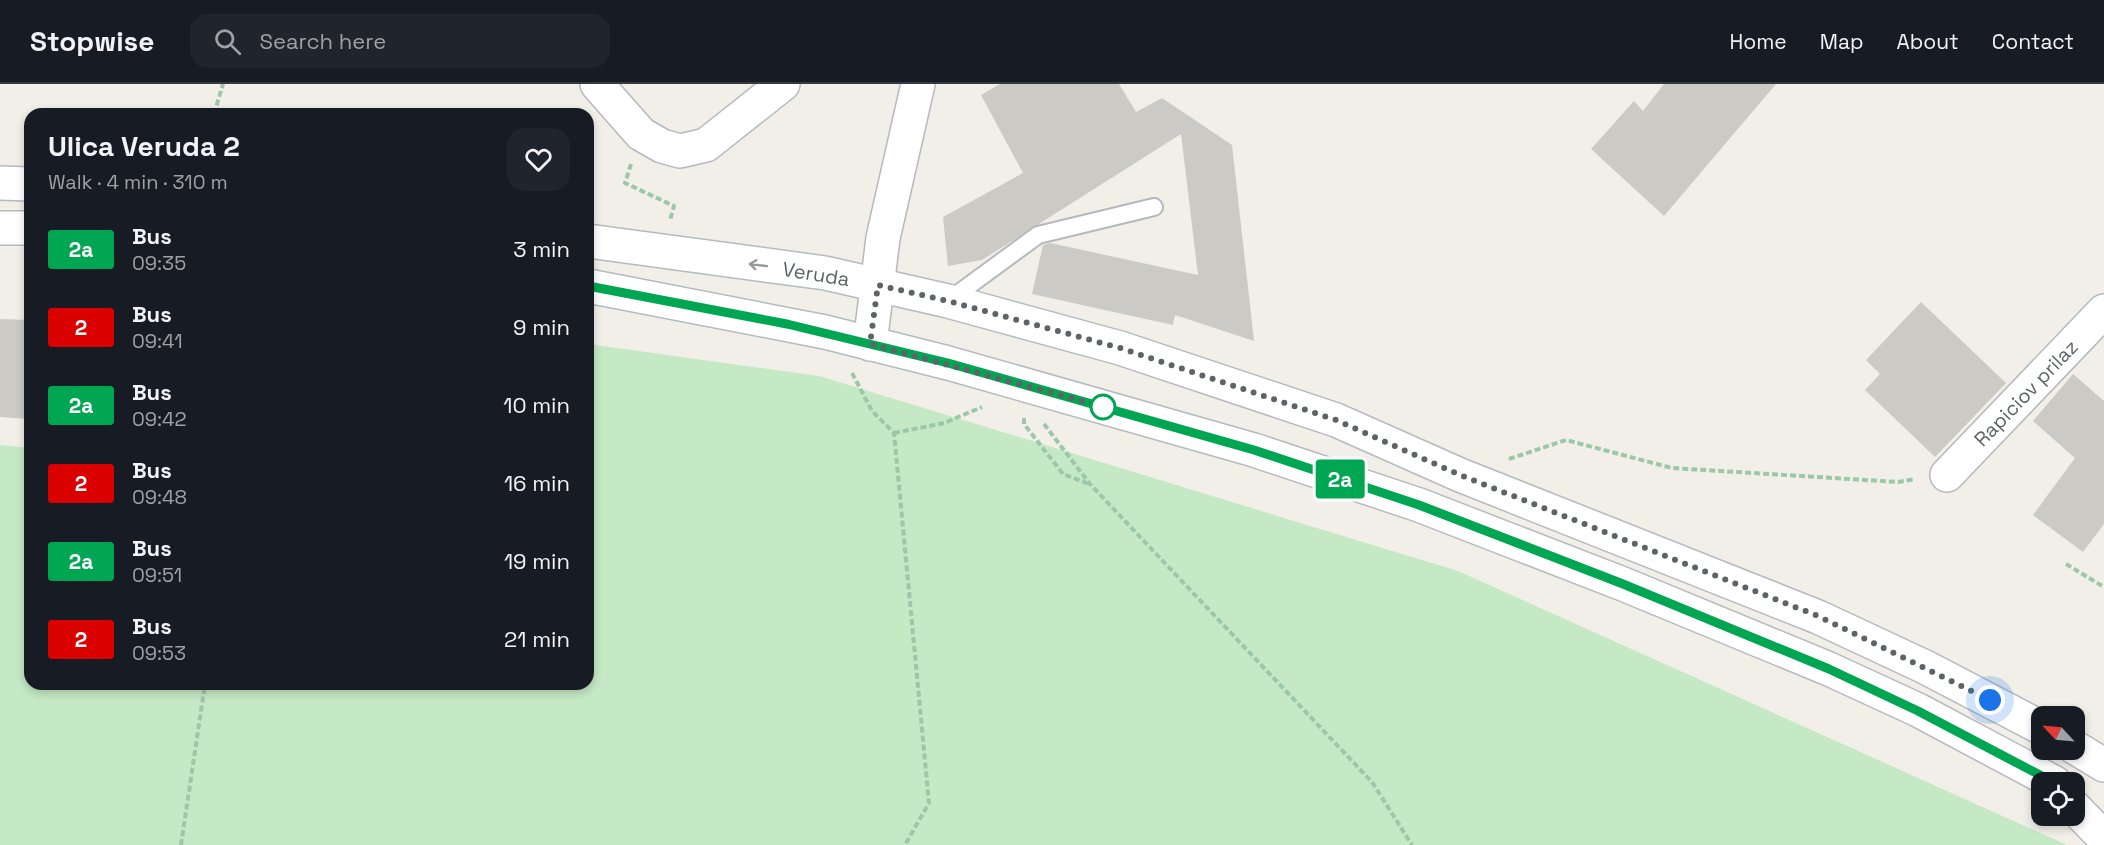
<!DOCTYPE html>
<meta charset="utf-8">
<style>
body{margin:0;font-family:"Space Grotesk",sans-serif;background:#20242c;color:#f1f3f6;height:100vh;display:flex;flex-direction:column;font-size:22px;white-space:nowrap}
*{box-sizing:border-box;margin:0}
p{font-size:20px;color:#9ea1a6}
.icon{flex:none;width:33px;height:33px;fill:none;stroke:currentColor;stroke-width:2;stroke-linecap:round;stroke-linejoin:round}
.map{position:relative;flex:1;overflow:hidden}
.drawer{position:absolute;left:24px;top:24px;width:570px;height:582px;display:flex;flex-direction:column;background:#171b24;border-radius:18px;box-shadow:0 3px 9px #0003}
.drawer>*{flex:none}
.badge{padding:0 12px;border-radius:4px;font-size:21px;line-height:39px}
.needle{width:39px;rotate:296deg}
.controls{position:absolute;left:2031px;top:622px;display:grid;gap:12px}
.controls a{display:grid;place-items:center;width:54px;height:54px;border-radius:12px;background:#171b24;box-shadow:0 3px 9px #0003;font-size:30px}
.you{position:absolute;width:30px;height:30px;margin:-15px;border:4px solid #fff;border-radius:50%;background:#1a73e8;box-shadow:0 0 0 9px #1a73e833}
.map>.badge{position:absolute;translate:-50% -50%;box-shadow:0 0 0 3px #fff}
.round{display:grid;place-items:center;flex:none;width:63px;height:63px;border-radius:18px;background:#20242c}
.summary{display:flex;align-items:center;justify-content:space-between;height:102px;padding:0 24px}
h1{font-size:28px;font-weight:800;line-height:45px}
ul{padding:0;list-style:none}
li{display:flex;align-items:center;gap:18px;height:78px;padding:0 24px}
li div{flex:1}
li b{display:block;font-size:22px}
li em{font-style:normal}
li .badge{min-width:66px;font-weight:700;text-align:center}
header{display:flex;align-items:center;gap:36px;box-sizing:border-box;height:84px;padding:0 30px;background:#171b24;border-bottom:2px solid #363941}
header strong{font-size:28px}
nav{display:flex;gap:33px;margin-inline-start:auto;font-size:21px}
.search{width:420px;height:54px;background:#20242c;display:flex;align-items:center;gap:15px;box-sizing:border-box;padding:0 21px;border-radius:18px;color:#9ea1a6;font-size:22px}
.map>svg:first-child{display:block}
.green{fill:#c5e8c5}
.building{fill:#cccac5}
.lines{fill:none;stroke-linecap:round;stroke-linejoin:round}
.service-casing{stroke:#b5b8bc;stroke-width:20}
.minor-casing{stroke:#b5b8bc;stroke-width:36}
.secondary-casing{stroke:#b6babf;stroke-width:36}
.path{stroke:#9cc7a9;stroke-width:4;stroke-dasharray:6 3;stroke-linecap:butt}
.service{stroke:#fff;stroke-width:16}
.minor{stroke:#fff;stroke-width:33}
.secondary{stroke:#fff;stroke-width:33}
.oneway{stroke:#979a9d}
.line-casing{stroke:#fff;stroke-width:14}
.line{stroke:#00a651;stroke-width:9}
.walk{stroke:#5f6368;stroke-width:6;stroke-dasharray:0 10.8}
.stop-dot{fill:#fff;stroke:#00a651;stroke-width:3}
.labels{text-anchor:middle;stroke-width:5;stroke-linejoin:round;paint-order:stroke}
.street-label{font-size:20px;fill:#5f6368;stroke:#fff}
</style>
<header>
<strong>Stopwise</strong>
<div class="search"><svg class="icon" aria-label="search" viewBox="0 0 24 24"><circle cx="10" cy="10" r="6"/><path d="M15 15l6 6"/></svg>Search here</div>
<nav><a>Home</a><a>Map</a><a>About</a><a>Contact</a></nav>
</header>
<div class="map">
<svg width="2104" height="761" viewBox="0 0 2104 761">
<rect width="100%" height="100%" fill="#f1efe8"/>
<polygon class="green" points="588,260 819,292 1458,487 2067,761 0,761 0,361 30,364 30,600 588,600"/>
<g class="building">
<polygon points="1000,0 1119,0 1136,28 1162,14 1232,61 1254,257 1175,231 1173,241 1032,210 1043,161 1050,159 1198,191 1181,50 982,176 948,182 943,133 1023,89 981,11"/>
<polygon points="1664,0 1776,0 1664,132 1591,65 1634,17 1643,27"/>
<polygon points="1921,218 2006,299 1935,373 1865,306 1880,290 1866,276"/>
<polygon points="0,235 30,236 30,335 0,333"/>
<polygon points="2073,290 2104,317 2104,440 2083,468 2033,431 2075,374 2033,337"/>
</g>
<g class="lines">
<g class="service-casing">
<polyline id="service" points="948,217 1038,151 1154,123"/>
</g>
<g class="minor-casing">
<g id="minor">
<polyline points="597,0 641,50 662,62 680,67 706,61 783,0"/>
<polyline points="870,260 883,154 918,0"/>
<polyline points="1947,391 2104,227"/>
</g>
</g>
<g class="secondary-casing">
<g id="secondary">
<polyline points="0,99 30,100"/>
<polyline points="0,144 30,144"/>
<polyline points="588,157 825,189 948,217 1120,264 1336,336 1460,391 1818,533 1925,583 2042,644"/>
<polyline points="588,202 825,248 948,279 1254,366 1419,421 1623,500 1829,585 1918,626 2055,699"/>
<polyline points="2074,663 2104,681"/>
<polyline points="2074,723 2104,754"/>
</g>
</g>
<g class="path">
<polyline points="216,30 215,27 223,0"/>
<polyline points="631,80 625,99 674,122 670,136"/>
<polyline points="852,289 872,327 894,349 929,719 905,761"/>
<polyline points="1024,334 1024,340 1063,390 1089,400"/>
<polyline points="1044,340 1090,400 1372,698 1412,761"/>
<polyline points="894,349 944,339 982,323"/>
<polyline points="1509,375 1566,356 1672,384 1898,398 1915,395"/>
<polyline points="2066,480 2104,503"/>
<polyline points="181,761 205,600"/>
</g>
<use href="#service" class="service"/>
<use href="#minor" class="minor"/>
<use href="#secondary" class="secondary"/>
</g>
<defs><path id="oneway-shaft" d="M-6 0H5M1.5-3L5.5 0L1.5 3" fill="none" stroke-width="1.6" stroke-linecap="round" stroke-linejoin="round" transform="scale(1.5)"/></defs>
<use class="oneway" href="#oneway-shaft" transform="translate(758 181) rotate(-173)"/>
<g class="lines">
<g class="line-casing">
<polyline id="line" points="588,202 787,240 948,279 1254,366 1419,421 1623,500 1829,585 1918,627 2055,699"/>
</g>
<use href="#line" class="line"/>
<polyline class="walk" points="1103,323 1108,324 870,260 878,201 948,217 1120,264 1336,336 1460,391 1818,532 1990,616"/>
</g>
<circle class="stop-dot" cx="1103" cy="323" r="12"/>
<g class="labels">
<g class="street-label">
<text transform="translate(816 190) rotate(9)" y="7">Veruda</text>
<text transform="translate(2026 309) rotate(-46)" y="7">Rapiciov prilaz</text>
</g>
</g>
</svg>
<div class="controls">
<a><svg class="needle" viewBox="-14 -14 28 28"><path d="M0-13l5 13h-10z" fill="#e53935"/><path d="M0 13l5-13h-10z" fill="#9ea1a6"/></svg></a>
<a><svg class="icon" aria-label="locate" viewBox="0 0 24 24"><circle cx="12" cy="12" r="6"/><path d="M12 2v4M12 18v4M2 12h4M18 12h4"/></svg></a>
</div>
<div class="you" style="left:1990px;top:616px"></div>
<b class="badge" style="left:1340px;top:395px;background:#00a651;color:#fff">2a</b>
<section class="drawer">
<div class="summary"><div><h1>Ulica Veruda 2</h1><p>Walk · 4 min · 310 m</p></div><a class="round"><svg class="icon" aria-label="heart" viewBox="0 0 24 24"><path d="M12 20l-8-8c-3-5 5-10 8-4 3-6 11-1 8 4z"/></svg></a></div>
<ul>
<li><span class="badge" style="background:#00a651;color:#fff">2a</span><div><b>Bus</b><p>09:35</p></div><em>3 min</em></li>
<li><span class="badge" style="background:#db0000;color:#fff">2</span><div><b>Bus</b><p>09:41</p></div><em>9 min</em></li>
<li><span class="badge" style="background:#00a651;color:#fff">2a</span><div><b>Bus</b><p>09:42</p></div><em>10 min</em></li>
<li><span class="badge" style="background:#db0000;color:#fff">2</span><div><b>Bus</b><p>09:48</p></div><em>16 min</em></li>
<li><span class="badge" style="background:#00a651;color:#fff">2a</span><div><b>Bus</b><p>09:51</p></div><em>19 min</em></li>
<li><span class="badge" style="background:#db0000;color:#fff">2</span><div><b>Bus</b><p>09:53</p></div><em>21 min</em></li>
</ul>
</section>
</div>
